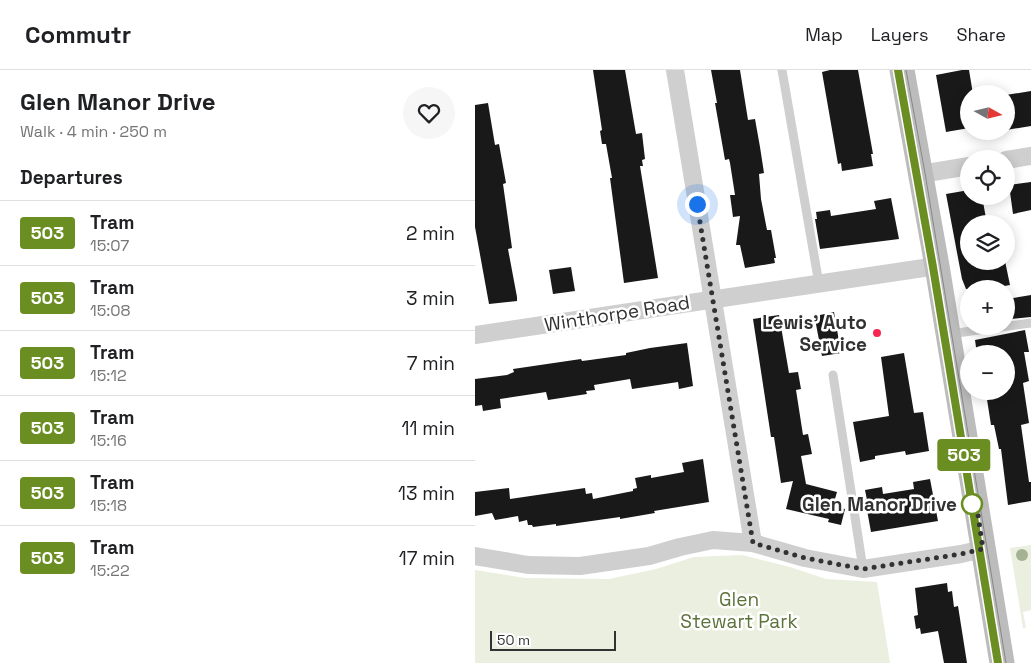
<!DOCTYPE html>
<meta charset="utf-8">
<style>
body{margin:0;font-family:"Space Grotesk",sans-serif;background:#f6f6f6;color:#202124;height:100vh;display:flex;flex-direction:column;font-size:19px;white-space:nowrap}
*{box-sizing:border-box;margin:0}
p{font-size:16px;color:#757577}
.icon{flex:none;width:28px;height:28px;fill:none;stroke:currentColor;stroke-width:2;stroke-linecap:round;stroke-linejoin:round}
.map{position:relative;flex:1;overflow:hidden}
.details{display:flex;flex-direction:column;background:#fff;width:475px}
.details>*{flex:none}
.badge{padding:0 10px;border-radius:4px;font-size:18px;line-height:32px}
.needle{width:32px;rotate:98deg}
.tools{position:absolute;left:485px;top:15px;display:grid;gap:10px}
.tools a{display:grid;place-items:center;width:55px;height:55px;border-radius:50%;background:#fff;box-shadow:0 2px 12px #0003;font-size:25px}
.scale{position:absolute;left:15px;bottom:12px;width:126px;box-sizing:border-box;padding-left:5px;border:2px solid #323232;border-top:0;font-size:14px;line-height:18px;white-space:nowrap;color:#323232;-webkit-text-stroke:4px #fff;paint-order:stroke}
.you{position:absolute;width:25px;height:25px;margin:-12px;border:4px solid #fff;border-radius:50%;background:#1a73e8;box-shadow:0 0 0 8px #1a73e833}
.map>.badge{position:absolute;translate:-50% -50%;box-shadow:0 0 0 2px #fff}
h2{padding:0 20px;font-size:19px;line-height:45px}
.round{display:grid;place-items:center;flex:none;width:52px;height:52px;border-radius:26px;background:#f6f6f6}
.overview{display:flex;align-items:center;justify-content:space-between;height:85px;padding:0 20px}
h1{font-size:24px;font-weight:600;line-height:38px}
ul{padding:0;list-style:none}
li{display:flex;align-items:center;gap:15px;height:65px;padding:0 20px;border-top:1px solid #e0e0e0}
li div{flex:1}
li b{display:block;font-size:19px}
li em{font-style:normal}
li .badge{min-width:55px;font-weight:700;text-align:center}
header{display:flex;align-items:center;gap:30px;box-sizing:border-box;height:70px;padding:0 25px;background:#fff;border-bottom:1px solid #e0e0e0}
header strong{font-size:24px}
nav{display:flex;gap:28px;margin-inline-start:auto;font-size:18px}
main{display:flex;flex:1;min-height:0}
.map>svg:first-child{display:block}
.green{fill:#eaefdf}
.building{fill:#191919}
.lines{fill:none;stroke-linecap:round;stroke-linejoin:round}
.lane{stroke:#cfcfcf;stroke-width:9}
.street{stroke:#cfcfcf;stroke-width:18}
.secondary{stroke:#bcbcbc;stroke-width:25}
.tram{stroke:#878787;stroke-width:1}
.tree{fill:#a5b293}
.line-casing{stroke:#fff;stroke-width:11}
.line{stroke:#6b8e23;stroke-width:8}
.walk{stroke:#323232;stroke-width:5;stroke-dasharray:0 9}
.poi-dot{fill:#f52751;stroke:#fff;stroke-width:2}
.stop-dot{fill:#fff;stroke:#6b8e23;stroke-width:2.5}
.labels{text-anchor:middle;stroke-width:5;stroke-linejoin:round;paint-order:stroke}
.street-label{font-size:19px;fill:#323232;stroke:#fff}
.poi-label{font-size:19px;font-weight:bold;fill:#323232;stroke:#fff;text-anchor:end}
.stop-label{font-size:19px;font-weight:bold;fill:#323232;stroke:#fff;text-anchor:end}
.park-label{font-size:19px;fill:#5c733a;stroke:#fff}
</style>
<header>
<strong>Commutr</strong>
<nav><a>Map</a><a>Layers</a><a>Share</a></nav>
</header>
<main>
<section class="details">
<div class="overview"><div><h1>Glen Manor Drive</h1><p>Walk · 4 min · 250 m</p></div><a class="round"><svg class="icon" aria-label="heart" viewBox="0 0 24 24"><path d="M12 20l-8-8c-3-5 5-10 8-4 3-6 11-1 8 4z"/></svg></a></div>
<h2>Departures</h2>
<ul>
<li><span class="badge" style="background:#6b8e23;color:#fff">503</span><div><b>Tram</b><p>15:07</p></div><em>2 min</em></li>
<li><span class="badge" style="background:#6b8e23;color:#fff">503</span><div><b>Tram</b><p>15:08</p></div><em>3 min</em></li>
<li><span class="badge" style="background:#6b8e23;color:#fff">503</span><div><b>Tram</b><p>15:12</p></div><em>7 min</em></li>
<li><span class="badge" style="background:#6b8e23;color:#fff">503</span><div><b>Tram</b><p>15:16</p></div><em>11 min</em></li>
<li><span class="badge" style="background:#6b8e23;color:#fff">503</span><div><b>Tram</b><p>15:18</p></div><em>13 min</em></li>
<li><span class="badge" style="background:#6b8e23;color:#fff">503</span><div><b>Tram</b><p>15:22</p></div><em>17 min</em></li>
</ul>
</section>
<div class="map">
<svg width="556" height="593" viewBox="0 0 556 593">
<rect width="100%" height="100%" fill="#fff"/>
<g class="green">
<polygon points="556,475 556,540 548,542 551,558 548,558 535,478"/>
<polygon points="267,485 315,497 351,509 402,512 415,593 0,593 0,500 50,508 134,509 181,499 219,487"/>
</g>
<g class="building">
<polygon points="118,0 150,0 161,64 167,63 170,89 167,90 168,96 165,96 183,208 149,213 135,108 137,108 131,74 127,74 125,61 127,60"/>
<polygon points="236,0 265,0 273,50 280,49 285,77 289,103 284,104 286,129 292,160 296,160 301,188 299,188 300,193 270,198 265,175 261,175 265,146 258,147 255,125 260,125 255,93 254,89 250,90 240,33 242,33"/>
<polygon points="355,0 383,0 398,84 396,84 398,96 367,101 366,93 363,94 347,2"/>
<polygon points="487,0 494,0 498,24 494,24 494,58 471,62 461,5"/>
<polygon points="556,21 556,56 531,60 531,25"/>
<polygon points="13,33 20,75 24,74 31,113 28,114 37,178 33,179 42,227 42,231 14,234 0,157 0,35"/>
<polygon points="556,112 556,140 538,144 534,115"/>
<polygon points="494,120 494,126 507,126 512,154 494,154 494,191 530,191 535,215 513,219 491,219 487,209 471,124"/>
<polygon points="416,128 424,169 345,179 340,149 342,149 341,142 355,140 356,146 401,139 399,131"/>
<polygon points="96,197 100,221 78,224 74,200"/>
<polygon points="556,225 556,247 536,249 532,229"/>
<polygon points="359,242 366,283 347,286 340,249 345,248 345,245"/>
<polygon points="304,245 314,303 323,302 326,319 321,320 328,365 333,364 337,384 326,386 331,414 362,422 358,436 370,439 366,455 353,452 354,449 311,439 318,411 306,413 299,367 296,367 278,249"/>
<polygon points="550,260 554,282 549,282 554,311 548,313 554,353 546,355 554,412 556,412 556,431 533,435 526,379 524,379 519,355 516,355 511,323 512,321 531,321 531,284 502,284 500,270"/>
<polygon points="212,273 218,316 204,319 203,312 157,319 155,309 119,315 120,320 111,321 112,324 73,330 71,322 25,329 26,338 8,341 7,335 0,336 0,309 32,305 39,302 38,299 106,289 107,291 115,290 151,285 151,283 175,278"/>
<polygon points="429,283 439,343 448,342 454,381 431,385 430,381 400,386 400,389 385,392 378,352 414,346 406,287"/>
<polygon points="228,389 234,432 179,441 180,443 145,449 145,447 81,456 81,454 58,457 57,455 53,455 52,450 44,452 43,446 20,450 17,443 0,446 0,422 34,418 35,429 110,418 111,424 117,423 118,429 158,421 158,419 162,418 160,408 176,405 176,408 209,402 207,393"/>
<polygon points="455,409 463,451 396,462 390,429 392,430 390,420 407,417 408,424 439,419 438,412"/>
<polygon points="472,513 473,522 477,521 479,537 483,536 492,593 469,593 463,561 446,564 445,558 441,559 439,546 443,545 440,518"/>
</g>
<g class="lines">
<g class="lane">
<polyline points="307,0 344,214"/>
<polyline points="474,264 556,253"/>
<polyline points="358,305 388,499"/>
</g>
<g class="street">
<polyline points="200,0 278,473"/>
<polyline points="531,90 556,86"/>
<polyline points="446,104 494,96"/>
<polyline points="0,265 462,196"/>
<polyline points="0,486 53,495 105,496 174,486 205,477 238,470 278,473 330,488 388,499 486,484 508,479"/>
</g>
<polyline class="secondary" points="427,0 462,196 527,593"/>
<g class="tram">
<polyline points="423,0 458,197 523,593"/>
<polyline points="431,0 450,103 531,593"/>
</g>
</g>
<circle class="tree" cx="547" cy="485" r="6"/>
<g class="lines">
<g class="line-casing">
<polyline id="line" points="423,0 458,197 523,593"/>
</g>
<use href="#line" class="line"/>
<polyline class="walk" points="222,134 278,473 330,488 388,499 486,484 508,479 500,425 497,434"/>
</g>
<circle class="poi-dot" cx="402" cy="263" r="5"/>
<circle class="stop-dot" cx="497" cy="434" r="10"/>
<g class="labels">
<g class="street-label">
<text transform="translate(142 243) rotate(-9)" y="7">Winthorpe Road</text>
</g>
<g class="poi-label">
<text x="392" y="259">Lewis' Auto<tspan x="392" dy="22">Service</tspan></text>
</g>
<g class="stop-label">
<text x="482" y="441">Glen Manor Drive</text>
</g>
<g class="park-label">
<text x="264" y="536">Glen<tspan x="264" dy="22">Stewart Park</tspan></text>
</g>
</g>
</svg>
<div class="tools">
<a><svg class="needle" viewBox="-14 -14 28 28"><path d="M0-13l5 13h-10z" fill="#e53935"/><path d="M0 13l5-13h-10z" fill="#757577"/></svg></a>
<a><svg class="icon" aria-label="locate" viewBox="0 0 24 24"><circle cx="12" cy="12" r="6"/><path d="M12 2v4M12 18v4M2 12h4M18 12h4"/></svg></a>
<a><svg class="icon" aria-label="layers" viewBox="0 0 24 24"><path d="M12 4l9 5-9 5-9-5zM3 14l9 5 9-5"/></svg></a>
<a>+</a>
<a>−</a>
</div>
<div class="scale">50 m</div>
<div class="you" style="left:222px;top:134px"></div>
<b class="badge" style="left:489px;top:385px;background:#6b8e23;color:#fff">503</b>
</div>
</main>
